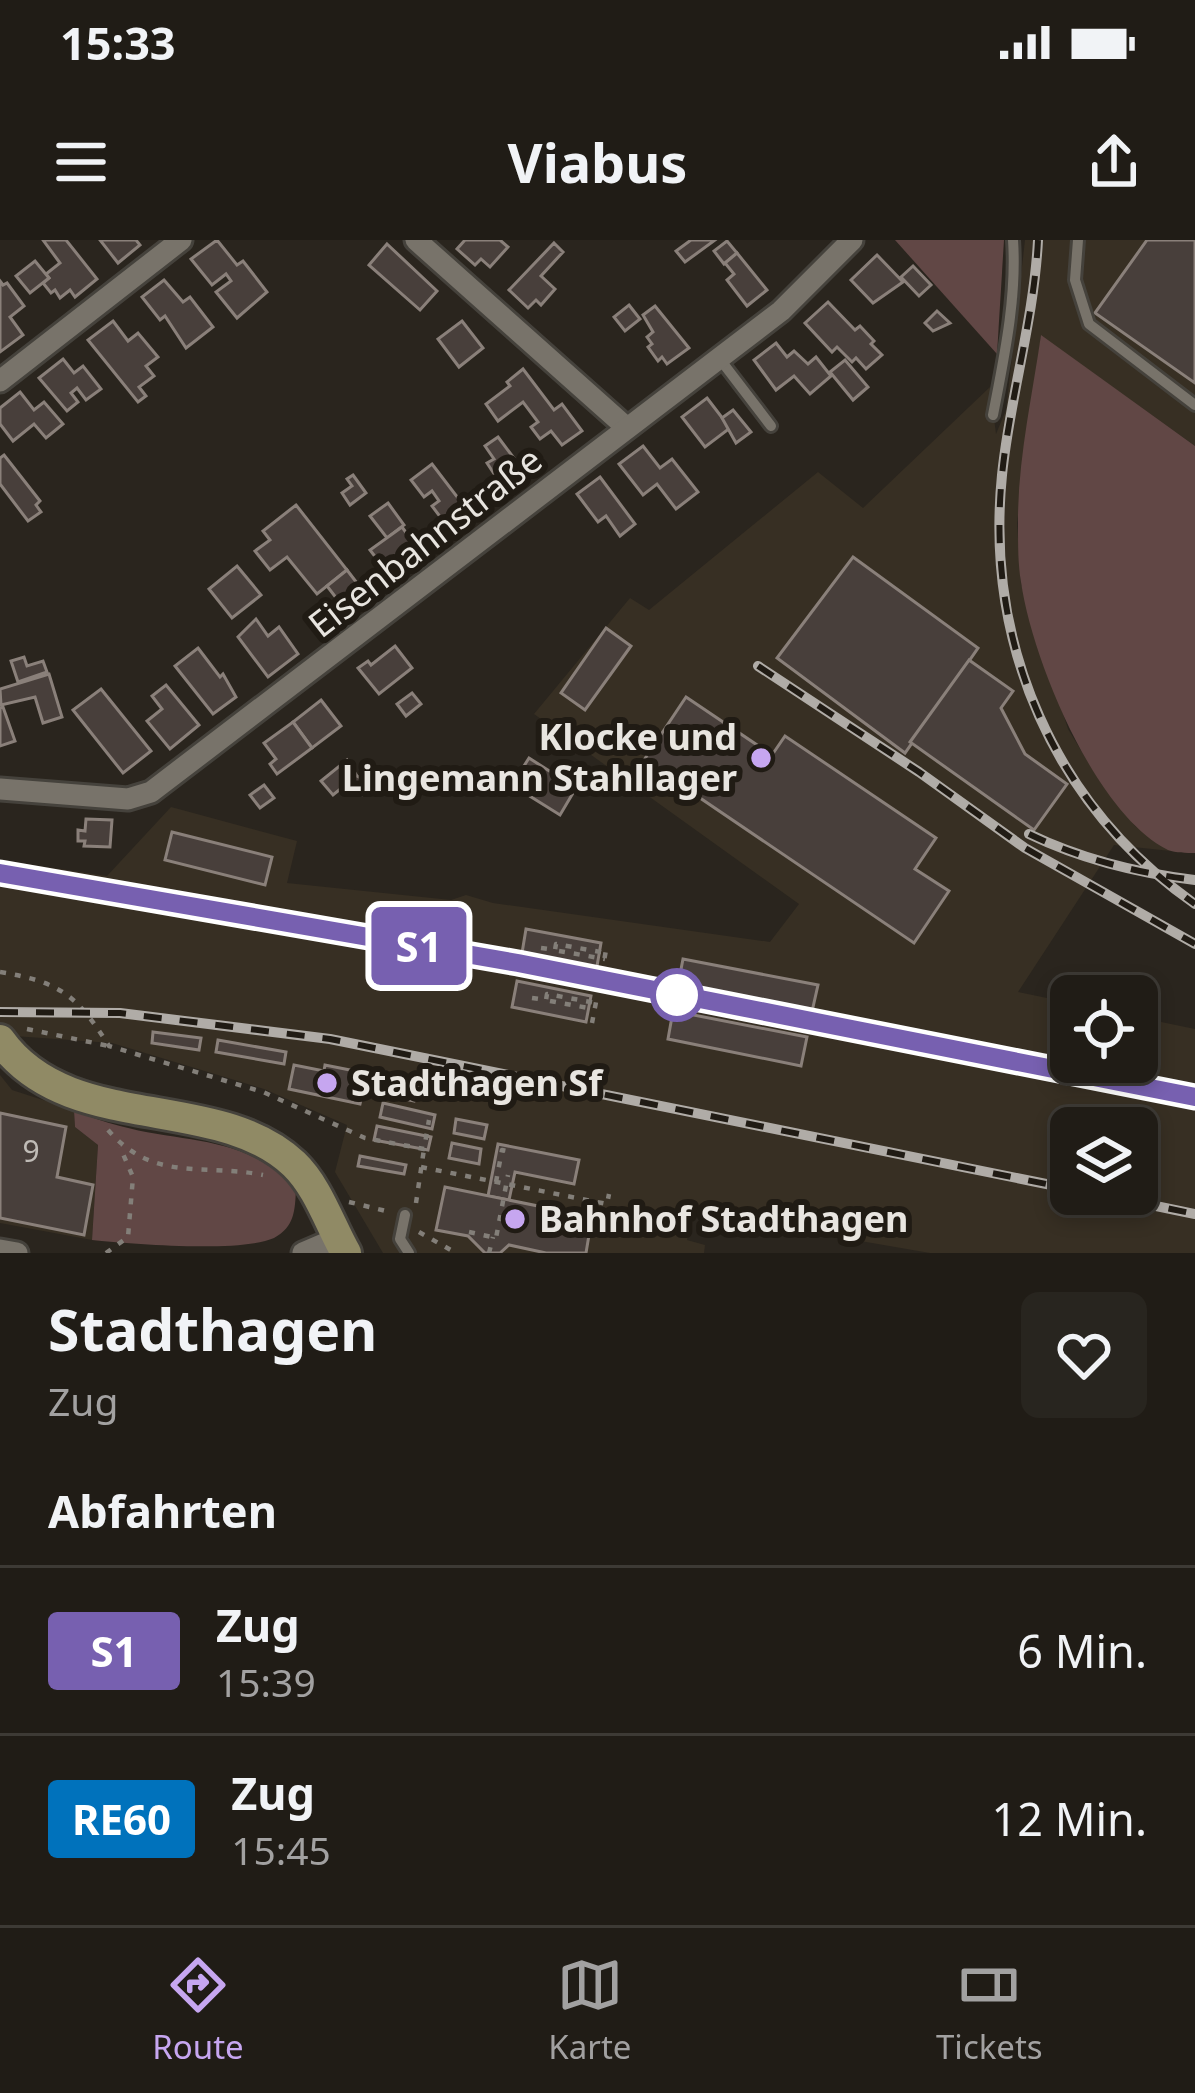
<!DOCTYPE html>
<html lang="de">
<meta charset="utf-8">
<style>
body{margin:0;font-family:"Noto Sans",sans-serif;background:#28251f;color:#f1f3f6;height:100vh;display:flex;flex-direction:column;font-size:45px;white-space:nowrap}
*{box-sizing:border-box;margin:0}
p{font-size:39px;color:#a2a1a1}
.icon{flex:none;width:66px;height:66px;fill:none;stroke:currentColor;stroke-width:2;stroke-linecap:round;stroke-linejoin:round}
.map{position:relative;height:1013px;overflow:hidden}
.panel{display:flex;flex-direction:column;background:#201c16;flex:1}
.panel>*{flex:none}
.badge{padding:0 24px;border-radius:9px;font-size:42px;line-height:78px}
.buttons{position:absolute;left:1050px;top:735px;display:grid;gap:24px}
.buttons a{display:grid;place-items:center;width:108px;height:108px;border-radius:18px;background:#201c16;box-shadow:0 6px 18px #0003,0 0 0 3px #3d3a35;font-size:60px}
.map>.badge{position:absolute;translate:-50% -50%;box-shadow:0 0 0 6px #fff}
h2{padding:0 48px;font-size:45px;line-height:108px}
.round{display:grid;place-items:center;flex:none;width:126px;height:126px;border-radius:18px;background:#28251f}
.head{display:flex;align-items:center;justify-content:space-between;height:204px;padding:0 48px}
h1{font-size:57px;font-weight:700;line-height:90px}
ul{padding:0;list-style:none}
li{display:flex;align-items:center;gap:36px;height:168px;padding:0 48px;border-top:3px solid #3d3a35}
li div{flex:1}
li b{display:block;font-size:45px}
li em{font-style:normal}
li .badge{min-width:132px;font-weight:700;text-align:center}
.status{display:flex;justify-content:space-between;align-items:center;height:84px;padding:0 60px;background:#201c16;direction:ltr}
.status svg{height:33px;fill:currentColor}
header{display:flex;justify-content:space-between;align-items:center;height:156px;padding:0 48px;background:#201c16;font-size:54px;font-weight:700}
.dock{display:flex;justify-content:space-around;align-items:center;height:168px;border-top:3px solid #3d3a35;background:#201c16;font-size:33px;color:#a2a1a1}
.dock a{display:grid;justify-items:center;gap:6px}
.dock .active{color:#c6a6f0}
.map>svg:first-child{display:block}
.built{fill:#372f23;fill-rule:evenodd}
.green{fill:#614745}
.building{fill:#483f3b;stroke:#8a807a;stroke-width:3}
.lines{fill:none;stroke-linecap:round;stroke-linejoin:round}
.lane-casing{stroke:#45423c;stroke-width:16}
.street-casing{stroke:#45423c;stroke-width:27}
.secondary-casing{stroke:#45423c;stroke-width:36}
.path{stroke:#837f79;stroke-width:4.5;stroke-dasharray:6 9;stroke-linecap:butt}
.lane{stroke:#78736a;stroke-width:10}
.street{stroke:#78736a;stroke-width:21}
.secondary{stroke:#908a65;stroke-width:30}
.rail-casing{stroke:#b0aca7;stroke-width:10}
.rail{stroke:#201b14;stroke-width:6;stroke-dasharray:18;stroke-linecap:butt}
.line-casing{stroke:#fff;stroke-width:27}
.line{stroke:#7760b0;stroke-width:18}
.poi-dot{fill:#c6a6f0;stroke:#201b14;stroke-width:4.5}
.stop-dot{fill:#fff;stroke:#7760b0;stroke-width:6}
.labels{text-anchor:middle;stroke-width:12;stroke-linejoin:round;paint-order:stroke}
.number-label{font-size:30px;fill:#c0bcb7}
.street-label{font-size:36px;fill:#e8e5e0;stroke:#201b14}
.poi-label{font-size:36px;font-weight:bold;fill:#e8e5e0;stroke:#201b14;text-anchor:start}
</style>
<div class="status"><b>15:33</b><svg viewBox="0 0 49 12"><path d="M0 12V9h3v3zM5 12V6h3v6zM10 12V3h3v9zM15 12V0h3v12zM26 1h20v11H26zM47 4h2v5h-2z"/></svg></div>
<header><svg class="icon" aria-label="menu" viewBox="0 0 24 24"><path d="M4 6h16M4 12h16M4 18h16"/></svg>Viabus<svg class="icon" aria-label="share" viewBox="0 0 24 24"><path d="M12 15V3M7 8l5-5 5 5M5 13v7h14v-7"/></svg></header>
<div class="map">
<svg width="1195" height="1013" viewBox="0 0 1195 1013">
<rect width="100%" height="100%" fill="#2a251e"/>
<g class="built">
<path d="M1025,0H1195V206L1041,96L1017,283L1021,344L1068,489L1101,543L1135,586L1171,611L1114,605L1018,752L1071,763V822H1137V777L1195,789V1013H930L693,972L687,1000L705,1005L704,1013H383L335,932L347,885L264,849L112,803L0,795V620L107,636L171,567L297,601L287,643L451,660L466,655L493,663L770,702L799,664L534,474L630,358L649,370L818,232L863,268L990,147L996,194L1006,170ZM1071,888H1137V954H1071Z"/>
<polygon points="0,835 12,850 74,870 75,887 98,905 92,1000 0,983"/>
</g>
<g class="green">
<polygon points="895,0 1004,0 997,114"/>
<path d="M1041,95L1195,206V613C1186,613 1176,613 1168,610C1095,574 1032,419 1021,342C1018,324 1018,305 1018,287C1017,223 1032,158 1041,95Z"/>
<path d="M74,871C89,876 104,882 120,886C186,904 246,894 296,949C295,969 295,987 274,998C240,1013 132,1004 92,1000L98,905L75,887Z"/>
</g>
<g class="building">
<polygon points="43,0 66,0 97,39 75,57 70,50 60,58 55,50 51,53 43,43 49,38 46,34 60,23"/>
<polygon points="100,0 136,0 140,5 118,23"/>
<polygon points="217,0 237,25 243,21 267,52 237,78 216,52 231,41 226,34 212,45 191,19"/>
<polygon points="465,0 500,0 508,7 490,27 481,19 475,25 457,9"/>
<polygon points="691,0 715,0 685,22 676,11"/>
<polygon points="1147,0 1195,0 1195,143 1095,73"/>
<polygon points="727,1 737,13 724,24 714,11"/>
<polygon points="554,3 563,12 541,36 555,49 541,65 536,60 528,68 509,50"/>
<polygon points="387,4 437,51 420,70 369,25"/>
<polygon points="737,13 767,50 747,66 727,40 734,34 725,23"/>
<polygon points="877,15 903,42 873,63 851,40"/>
<polygon points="35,21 49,38 30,53 16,36"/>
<polygon points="913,26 931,45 919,56 901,37"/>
<polygon points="164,40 183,62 190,57 213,87 186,108 165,76 160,80 142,57"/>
<polygon points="0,41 3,45 7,43 24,66 10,77 23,95 0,112"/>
<polygon points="828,62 855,90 860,86 874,101 871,104 882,115 866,129 856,118 852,122 837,107 832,112 805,83"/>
<polygon points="629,65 640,79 625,91 614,77"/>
<polygon points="655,66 689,108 667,124 662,117 658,121 648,107 652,104 647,97 653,92 643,75"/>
<polygon points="937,71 950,83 933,91 925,83"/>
<polygon points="113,81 128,101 138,93 158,117 146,126 154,136 139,147 146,156 138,162 88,100"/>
<polygon points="462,81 483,108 459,127 438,99"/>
<polygon points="776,103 787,117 794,111 808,124 816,117 831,136 810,154 794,136 776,150 754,120"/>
<polygon points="63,119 74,133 83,126 101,149 86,160 77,148 71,153 78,162 67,171 39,138"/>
<polygon points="845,120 868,147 853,160 830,132"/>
<polygon points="523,129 554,170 562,164 582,191 562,205 551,191 540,199 531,187 538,182 523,162 498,181 486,164 510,146 507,142"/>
<polygon points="20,152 34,170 44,162 63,184 46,198 34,184 13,201 0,184 0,168"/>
<polygon points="707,158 730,188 705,207 682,177"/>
<polygon points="733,170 751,192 736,203 722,178"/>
<polygon points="498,197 528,237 506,252 487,223 494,219 485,206"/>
<polygon points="643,206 660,228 672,219 698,252 676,269 657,244 643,255 619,224"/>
<polygon points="4,215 40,261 36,265 41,272 28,281 0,244 0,218"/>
<polygon points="432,224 471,275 451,291 432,266 439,261 432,251 424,257 411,240"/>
<polygon points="353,235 366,253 350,265 342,253 352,246 347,239"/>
<polygon points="600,237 635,284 620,296 606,276 598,282 577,254"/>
<polygon points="388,263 404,285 387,298 370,276"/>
<polygon points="296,265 347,330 317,354 287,317 270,330 255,311 270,300 263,291"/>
<polygon points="402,287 424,317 393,340 370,310"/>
<polygon points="853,317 978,408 905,513 777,418"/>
<polygon points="237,326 261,355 232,378 209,349"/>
<polygon points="347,330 367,356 347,372 327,346"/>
<polygon points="256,379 268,396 279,387 298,414 268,437 238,397"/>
<polygon points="606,388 631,406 585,470 561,453"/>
<polygon points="395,406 412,428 379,454 358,428 368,421 371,425"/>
<polygon points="198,408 220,437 223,434 236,457 213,474 175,426"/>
<polygon points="24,417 27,426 43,421 47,432 18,442 11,421"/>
<polygon points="969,420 1013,451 1001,468 1025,514 1067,544 1034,590 910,502"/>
<polygon points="49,434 62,477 43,483 35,457 1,465 0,449"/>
<polygon points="166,445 199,485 170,509 147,481 162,469 152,456"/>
<polygon points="101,449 151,511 123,533 73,470"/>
<polygon points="412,453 421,464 406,476 397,464"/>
<polygon points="686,457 772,515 785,496 936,598 915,629 949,651 914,703 644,520"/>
<polygon points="321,460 341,486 312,508 293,482"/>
<polygon points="3,467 15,501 0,506 0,468"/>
<polygon points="293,482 312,508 277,534 270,524 276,519 264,503"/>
<polygon points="529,518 576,548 560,575 512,545"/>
<polygon points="347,520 357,536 369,542 362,555 344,546 333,555 321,541"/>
<polygon points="264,545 274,558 260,568 250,555"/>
<polygon points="86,579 112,580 110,607 84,606 85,601 78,601 78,590 85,591"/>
<polygon points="172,592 272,617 265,645 165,620"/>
<polygon points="526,689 601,703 596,732 521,719"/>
<polygon points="683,719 818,745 811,776 677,750"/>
<polygon points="517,741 591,756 586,782 512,767"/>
<polygon points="673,771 807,797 801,826 668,799"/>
<polygon points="153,792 201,798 199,810 152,803"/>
<polygon points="218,800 286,812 284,824 216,812"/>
<polygon points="294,825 324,831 325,825 360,832 359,837 366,838 360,864 289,849"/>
<polygon points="387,842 417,847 414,861 385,855"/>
<polygon points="383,863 435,875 432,889 380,877"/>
<polygon points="0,873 66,887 57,937 93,945 84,995 0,978"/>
<polygon points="456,879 487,885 484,899 454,893"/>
<polygon points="377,886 431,897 428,910 374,900"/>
<polygon points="452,903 481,909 479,924 449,918"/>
<polygon points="498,904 579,920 574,944 515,932 509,960 488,956"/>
<polygon points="360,916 406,925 404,934 358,926"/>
<polygon points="445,947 592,977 586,1013 546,1013 509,1005 500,1013 485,1013 468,996 436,990"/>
</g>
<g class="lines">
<g class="lane-casing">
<g id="lane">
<polyline points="1078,0 1075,40 1089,84 1195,165"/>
<polyline points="719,118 771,186"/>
<path d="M993,175C1004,118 1017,58 1013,0"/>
<polyline points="405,975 400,999 409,1013"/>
</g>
</g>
<g class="street-casing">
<g id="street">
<polyline points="416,0 627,188"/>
<polyline points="0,141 181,0"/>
<polyline points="0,549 128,559 151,552 781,71 852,0"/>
<polyline points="0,1010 17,1013"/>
<polyline points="303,1013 338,998"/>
</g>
</g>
<g class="secondary-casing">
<path id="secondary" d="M0,800C68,896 217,851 294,924C318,947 330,985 346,1013"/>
</g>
<g class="path">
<polyline points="541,708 555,710 556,704 606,713"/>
<polyline points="559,711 605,719"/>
<path d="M0,732C60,742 77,755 109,806L263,852L365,898L424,909L429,880"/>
<polyline points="602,733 607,704"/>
<polyline points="532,758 546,760 547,754 596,763"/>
<polyline points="550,761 594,769"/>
<polyline points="592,783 597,757"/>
<polyline points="27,789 109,806"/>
<path d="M108,890C154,943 203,923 263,935"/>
<polyline points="421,927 607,964 609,954"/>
<polyline points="496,942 502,910 513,912"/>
<polyline points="349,962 390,972"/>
<polyline points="416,963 424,909"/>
<polyline points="419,992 456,1013"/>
<polyline points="469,992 496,998 508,935"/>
<polyline points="106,1013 128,997 133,937 120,907"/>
<polyline points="489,1013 493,997"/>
</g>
<use href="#lane" class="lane"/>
<use href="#street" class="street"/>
<use href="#secondary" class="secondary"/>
<g class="rail-casing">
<g id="rail">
<path d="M1038,0C1034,80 1010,156 1002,235C985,405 1054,565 1195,664"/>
<polyline points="758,426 919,532 1025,608 1195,704"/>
<path d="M1029,594C1081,619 1137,633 1195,640"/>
<polyline points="0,633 518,723 1195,858"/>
<polyline points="0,772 120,773 330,799 1071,949"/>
<polyline points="1098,954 1195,974"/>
</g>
</g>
<use href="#rail" class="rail"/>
</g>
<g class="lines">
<g class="line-casing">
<polyline id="line" points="0,633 518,723 1195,857"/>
</g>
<use href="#line" class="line"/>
</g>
<g class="poi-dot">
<circle cx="761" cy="518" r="12"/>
<circle cx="327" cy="843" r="12"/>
<circle cx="515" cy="979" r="12"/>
</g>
<circle class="stop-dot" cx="677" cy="755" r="24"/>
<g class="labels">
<g class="number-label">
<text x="31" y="922">9</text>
</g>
<g class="street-label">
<text transform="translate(425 302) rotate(-38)" y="13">Eisenbahnstraße</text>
</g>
<g class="poi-label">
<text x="737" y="510" text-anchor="end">Klocke und<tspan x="737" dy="41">Lingemann Stahllager</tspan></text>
<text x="351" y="856">Stadthagen Sf</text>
<text x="539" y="992">Bahnhof Stadthagen</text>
</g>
</g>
</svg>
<div class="buttons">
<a><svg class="icon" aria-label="locate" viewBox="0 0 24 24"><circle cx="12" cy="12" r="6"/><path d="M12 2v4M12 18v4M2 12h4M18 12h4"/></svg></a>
<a><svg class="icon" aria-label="layers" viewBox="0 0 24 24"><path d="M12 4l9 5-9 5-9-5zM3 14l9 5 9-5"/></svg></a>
</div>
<b class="badge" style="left:419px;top:706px;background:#7760b0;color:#fff">S1</b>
</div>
<section class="panel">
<div class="head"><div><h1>Stadthagen</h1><p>Zug</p></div><a class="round"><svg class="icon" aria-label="heart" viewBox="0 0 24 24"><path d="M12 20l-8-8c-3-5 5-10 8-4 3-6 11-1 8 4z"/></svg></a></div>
<h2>Abfahrten</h2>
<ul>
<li><span class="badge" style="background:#7760b0;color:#fff">S1</span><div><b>Zug</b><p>15:39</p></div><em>6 Min.</em></li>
<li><span class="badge" style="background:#0072bc;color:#fff">RE60</span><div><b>Zug</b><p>15:45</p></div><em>12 Min.</em></li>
</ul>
</section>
<nav class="dock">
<a class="active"><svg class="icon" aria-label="directions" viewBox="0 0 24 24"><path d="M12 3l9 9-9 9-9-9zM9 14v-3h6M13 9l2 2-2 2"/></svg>Route</a>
<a><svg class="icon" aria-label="map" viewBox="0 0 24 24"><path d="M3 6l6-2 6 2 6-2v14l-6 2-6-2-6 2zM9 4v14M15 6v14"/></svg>Karte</a>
<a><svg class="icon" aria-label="tickets" viewBox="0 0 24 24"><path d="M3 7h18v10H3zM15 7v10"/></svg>Tickets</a>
</nav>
